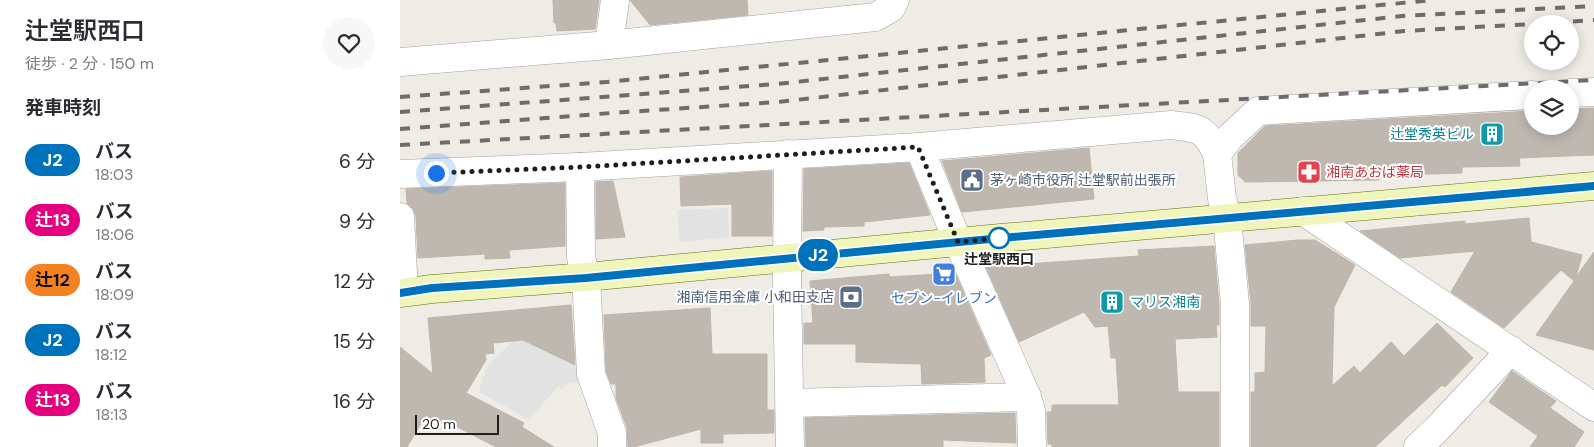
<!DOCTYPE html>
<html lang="ja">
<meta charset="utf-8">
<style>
body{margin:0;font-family:"DM Sans","Noto Sans JP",sans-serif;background:#f7f7f7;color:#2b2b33;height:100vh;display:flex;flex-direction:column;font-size:19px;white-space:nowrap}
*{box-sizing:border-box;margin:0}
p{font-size:16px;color:#7c7c81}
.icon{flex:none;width:28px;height:28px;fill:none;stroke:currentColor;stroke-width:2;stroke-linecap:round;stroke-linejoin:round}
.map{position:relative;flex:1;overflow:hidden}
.side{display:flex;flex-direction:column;background:#fff;width:400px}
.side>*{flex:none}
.badge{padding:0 10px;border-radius:16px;font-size:18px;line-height:32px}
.fabs{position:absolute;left:1124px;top:15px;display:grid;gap:10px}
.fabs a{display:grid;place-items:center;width:55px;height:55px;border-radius:50%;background:#fff;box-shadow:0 2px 12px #0003;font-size:25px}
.scale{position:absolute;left:15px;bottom:12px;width:84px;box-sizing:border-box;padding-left:5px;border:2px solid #1e1e1e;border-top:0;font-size:14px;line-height:18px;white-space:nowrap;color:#1e1e1e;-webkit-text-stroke:4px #fff;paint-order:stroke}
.you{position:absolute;width:25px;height:25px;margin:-12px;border:4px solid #fff;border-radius:50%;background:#1a73e8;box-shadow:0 0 0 8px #1a73e833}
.map>.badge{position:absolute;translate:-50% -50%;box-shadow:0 0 0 2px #fff}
h2{padding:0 25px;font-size:19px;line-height:45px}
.round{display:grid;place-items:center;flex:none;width:52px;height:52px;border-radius:26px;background:#f7f7f7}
.head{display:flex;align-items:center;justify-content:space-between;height:85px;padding:0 25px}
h1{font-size:24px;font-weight:600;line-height:38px}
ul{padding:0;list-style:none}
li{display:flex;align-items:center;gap:15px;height:60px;padding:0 25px}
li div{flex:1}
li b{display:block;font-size:19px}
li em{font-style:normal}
li .badge{min-width:55px;font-weight:700;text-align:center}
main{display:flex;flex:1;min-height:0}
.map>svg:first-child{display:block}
.parking{fill:#e2e2e2}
.building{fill:#bfb8b1;stroke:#bfb3a7}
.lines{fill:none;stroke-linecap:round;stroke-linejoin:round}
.street-casing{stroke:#a2a2a2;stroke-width:29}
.secondary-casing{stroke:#5f6f0a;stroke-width:29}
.street{stroke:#fff;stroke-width:28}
.secondary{stroke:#f0f6bb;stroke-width:28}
.rail{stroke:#6c6c6c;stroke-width:4;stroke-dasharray:10 10;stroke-linecap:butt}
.line-casing{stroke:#fff;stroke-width:11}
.line{stroke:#0072bc;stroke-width:8}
.walk{stroke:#1e1e1e;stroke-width:5;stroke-dasharray:0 9}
.stop-dot{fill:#fff;stroke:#0072bc;stroke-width:2.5}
.labels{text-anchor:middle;stroke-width:4;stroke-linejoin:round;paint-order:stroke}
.culture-label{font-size:14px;fill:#0d838f;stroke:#fff;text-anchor:end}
.health-label{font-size:14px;fill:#be3a42;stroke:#fff;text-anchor:start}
.service-label{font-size:14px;fill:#4e5e75;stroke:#fff;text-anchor:start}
.stop-label{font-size:14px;font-weight:bold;fill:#1e1e1e;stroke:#fff}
.shop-label{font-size:14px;fill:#366cbe;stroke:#fff}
</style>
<main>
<section class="side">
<div class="head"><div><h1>辻堂駅西口</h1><p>徒歩 · 2 分 · 150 m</p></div><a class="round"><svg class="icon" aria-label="heart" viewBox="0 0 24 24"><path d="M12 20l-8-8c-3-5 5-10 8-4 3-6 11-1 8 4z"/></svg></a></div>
<h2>発車時刻</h2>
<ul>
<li><span class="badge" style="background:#0072bc;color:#fff">J2</span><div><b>バス</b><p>18:03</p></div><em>6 分</em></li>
<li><span class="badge" style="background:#e6007e;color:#fff">辻13</span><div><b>バス</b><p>18:06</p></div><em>9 分</em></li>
<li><span class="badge" style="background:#f58220;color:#111">辻12</span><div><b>バス</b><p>18:09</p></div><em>12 分</em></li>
<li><span class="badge" style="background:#0072bc;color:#fff">J2</span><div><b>バス</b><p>18:12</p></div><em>15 分</em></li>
<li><span class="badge" style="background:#e6007e;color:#fff">辻13</span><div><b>バス</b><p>18:13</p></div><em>16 分</em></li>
</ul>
</section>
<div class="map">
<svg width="1194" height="447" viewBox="0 0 1194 447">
<rect width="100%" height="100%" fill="#eeece4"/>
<g class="parking">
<polygon points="328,208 329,237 279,242 278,210"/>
<polygon points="118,336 180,369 180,382 168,384 162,389 158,386 129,420 79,392 83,376 89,364"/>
</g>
<g class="building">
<polygon points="153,0 199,0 195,29 157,31 156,23 154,23"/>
<polygon points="230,0 347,0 348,15 250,25"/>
<polygon points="1194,108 1194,155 1119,158 1120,166 1062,167 1062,173 995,175 978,177 979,180 845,182 838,175 838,153 865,126 1132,111 1132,126 1170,126 1170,109"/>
<polygon points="689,148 694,199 562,212 542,161"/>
<polygon points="509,163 530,215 464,222 464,226 424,227 424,230 403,231 404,169"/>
<polygon points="372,171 372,236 332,236 332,204 281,206 280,177"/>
<polygon points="213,181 225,237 196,239 196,182"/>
<polygon points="165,183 165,246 109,250 110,258 85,259 85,254 18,258 16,216 13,209 7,203 6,189"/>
<polygon points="1129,218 1131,242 1182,255 1176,277 1194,252 1194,350 1136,335 1174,281 1161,270 1104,328 1051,292 1075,251 1000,258 960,231 1065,221 1065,224"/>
<polygon points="898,240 915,240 955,265 934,307 932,386 954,366 960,373 991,342 1004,356 1037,323 1073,358 1045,387 1042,385 975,447 851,447 851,392 855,392 855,373 865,372 866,326 851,326 851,303 845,245"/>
<polygon points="814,246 819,305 819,325 816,325 817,337 775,339 778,392 819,392 819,447 652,447 652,444 648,444 647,412 652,412 652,405 719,405 716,358 711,358 708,326 695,327 684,312 619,342 586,267 739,256 738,250"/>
<polygon points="555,273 591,355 584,358 585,382 522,384 521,364 456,362 456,344 404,344 404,323 413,323 410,281 489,274 489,277"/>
<polygon points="171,305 175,365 123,340 93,343 94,353 85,354 86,360 66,393 124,423 122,427 154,447 96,447 42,419 39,424 26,415 7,447 0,447 0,347 33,374 28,318"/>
<polygon points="310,308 312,354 367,354 367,410 374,410 374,433 323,434 323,443 301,443 301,429 234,447 228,447 227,428 216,398 216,384 211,384 206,371 204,315"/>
<polygon points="1112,371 1156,401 1150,408 1184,432 1174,447 1130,447 1138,436 1089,402"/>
<polygon points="615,413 616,443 543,440 543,447 406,447 405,418"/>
</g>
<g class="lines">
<g class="street-casing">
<g id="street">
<polyline points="209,45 215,0"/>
<polyline points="0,62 209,45 475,17 491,8 495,0"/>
<polyline points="1170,93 1194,92"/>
<polyline points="519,147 558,242 627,397 631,410 632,447"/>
<polyline points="388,154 387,278 390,447"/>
<polyline points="180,167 181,257 186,277 191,374 212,433 212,447"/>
<path d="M0,174L180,167L519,147L771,125C799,128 805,128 817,154"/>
<polyline points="903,211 1194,407"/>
<polyline points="0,217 4,292"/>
<polyline points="390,403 627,397"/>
<polyline points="835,447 835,304 827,218 822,198 817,154 830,137 858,111 1132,95"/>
<polyline points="1018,447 1037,429 1111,350"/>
</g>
</g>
<g class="secondary-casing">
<polyline id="secondary" points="0,293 32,289 186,277 601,238 1194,186"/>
</g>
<use href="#street" class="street"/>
<use href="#secondary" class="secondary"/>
<g class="rail">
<polyline points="1133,24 1194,20"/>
<polyline points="0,97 206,82 1032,0"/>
<polyline points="0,112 377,84 1002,16 1194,6"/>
<polyline points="0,129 211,113 378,102 1004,31 1132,24"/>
<polyline points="0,145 1194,80"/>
</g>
</g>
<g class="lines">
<g class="line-casing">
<polyline id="line" points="0,293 32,288 186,278 601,238 1194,186"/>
</g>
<use href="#line" class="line"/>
<polyline class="walk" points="36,173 180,167 518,147 558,242 601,238 599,238"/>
</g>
<defs>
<g id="building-square" transform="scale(1.25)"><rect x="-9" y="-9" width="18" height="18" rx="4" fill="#0f9aa8" stroke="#fff"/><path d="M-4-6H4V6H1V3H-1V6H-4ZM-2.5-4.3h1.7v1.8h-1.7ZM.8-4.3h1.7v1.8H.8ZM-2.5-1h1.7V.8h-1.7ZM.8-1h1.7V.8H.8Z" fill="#fff"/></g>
<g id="pharmacy-square" transform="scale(1.25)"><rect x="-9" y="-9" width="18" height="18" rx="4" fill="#e0444e" stroke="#fff"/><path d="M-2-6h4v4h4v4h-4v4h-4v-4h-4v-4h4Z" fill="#fff"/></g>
<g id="civic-square" transform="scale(1.25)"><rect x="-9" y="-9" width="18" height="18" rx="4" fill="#5c6f8a" stroke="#fff"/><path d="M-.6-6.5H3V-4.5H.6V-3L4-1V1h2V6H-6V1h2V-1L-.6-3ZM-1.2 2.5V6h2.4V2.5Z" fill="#fff"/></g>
<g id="supermarket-square" transform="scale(1.25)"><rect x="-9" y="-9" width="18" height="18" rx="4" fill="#3f7fe0" stroke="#fff"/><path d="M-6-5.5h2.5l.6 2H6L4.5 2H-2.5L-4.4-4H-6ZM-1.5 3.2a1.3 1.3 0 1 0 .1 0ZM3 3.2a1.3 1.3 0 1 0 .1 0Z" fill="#fff"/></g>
<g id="bank-square" transform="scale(1.25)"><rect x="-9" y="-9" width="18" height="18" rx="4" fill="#5c6f8a" stroke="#fff"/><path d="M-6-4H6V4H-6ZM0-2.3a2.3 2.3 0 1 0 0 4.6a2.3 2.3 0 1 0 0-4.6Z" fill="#fff"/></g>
</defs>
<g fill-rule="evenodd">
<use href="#building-square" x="1092" y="134"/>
<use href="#pharmacy-square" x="909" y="172"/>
<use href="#civic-square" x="572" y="180"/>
<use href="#supermarket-square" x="544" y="274"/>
<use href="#bank-square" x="451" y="297"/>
<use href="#building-square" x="712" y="302"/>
</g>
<circle class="stop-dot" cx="599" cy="238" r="10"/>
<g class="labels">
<g class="culture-label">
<text x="1074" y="139">辻堂秀英ビル</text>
<text x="730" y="307" text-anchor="start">マリス湘南</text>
</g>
<g class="health-label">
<text x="926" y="177">湘南あおば薬局</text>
</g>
<g class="service-label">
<text x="590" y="185">茅ヶ崎市役所 辻堂駅前出張所</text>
<text x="434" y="302" text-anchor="end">湘南信用金庫 小和田支店</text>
</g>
<g class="stop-label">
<text x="599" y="264">辻堂駅西口</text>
</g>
<g class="shop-label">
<text x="544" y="303">セブン-イレブン</text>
</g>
</g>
</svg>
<div class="fabs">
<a><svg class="icon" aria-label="locate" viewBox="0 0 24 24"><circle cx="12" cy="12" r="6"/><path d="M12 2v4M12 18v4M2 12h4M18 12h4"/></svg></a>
<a><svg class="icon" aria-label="layers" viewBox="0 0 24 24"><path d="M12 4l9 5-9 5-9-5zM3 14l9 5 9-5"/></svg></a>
</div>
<div class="scale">20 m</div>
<div class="you" style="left:36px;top:173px"></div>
<b class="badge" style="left:418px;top:255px;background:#0072bc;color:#fff">J2</b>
</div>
</main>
